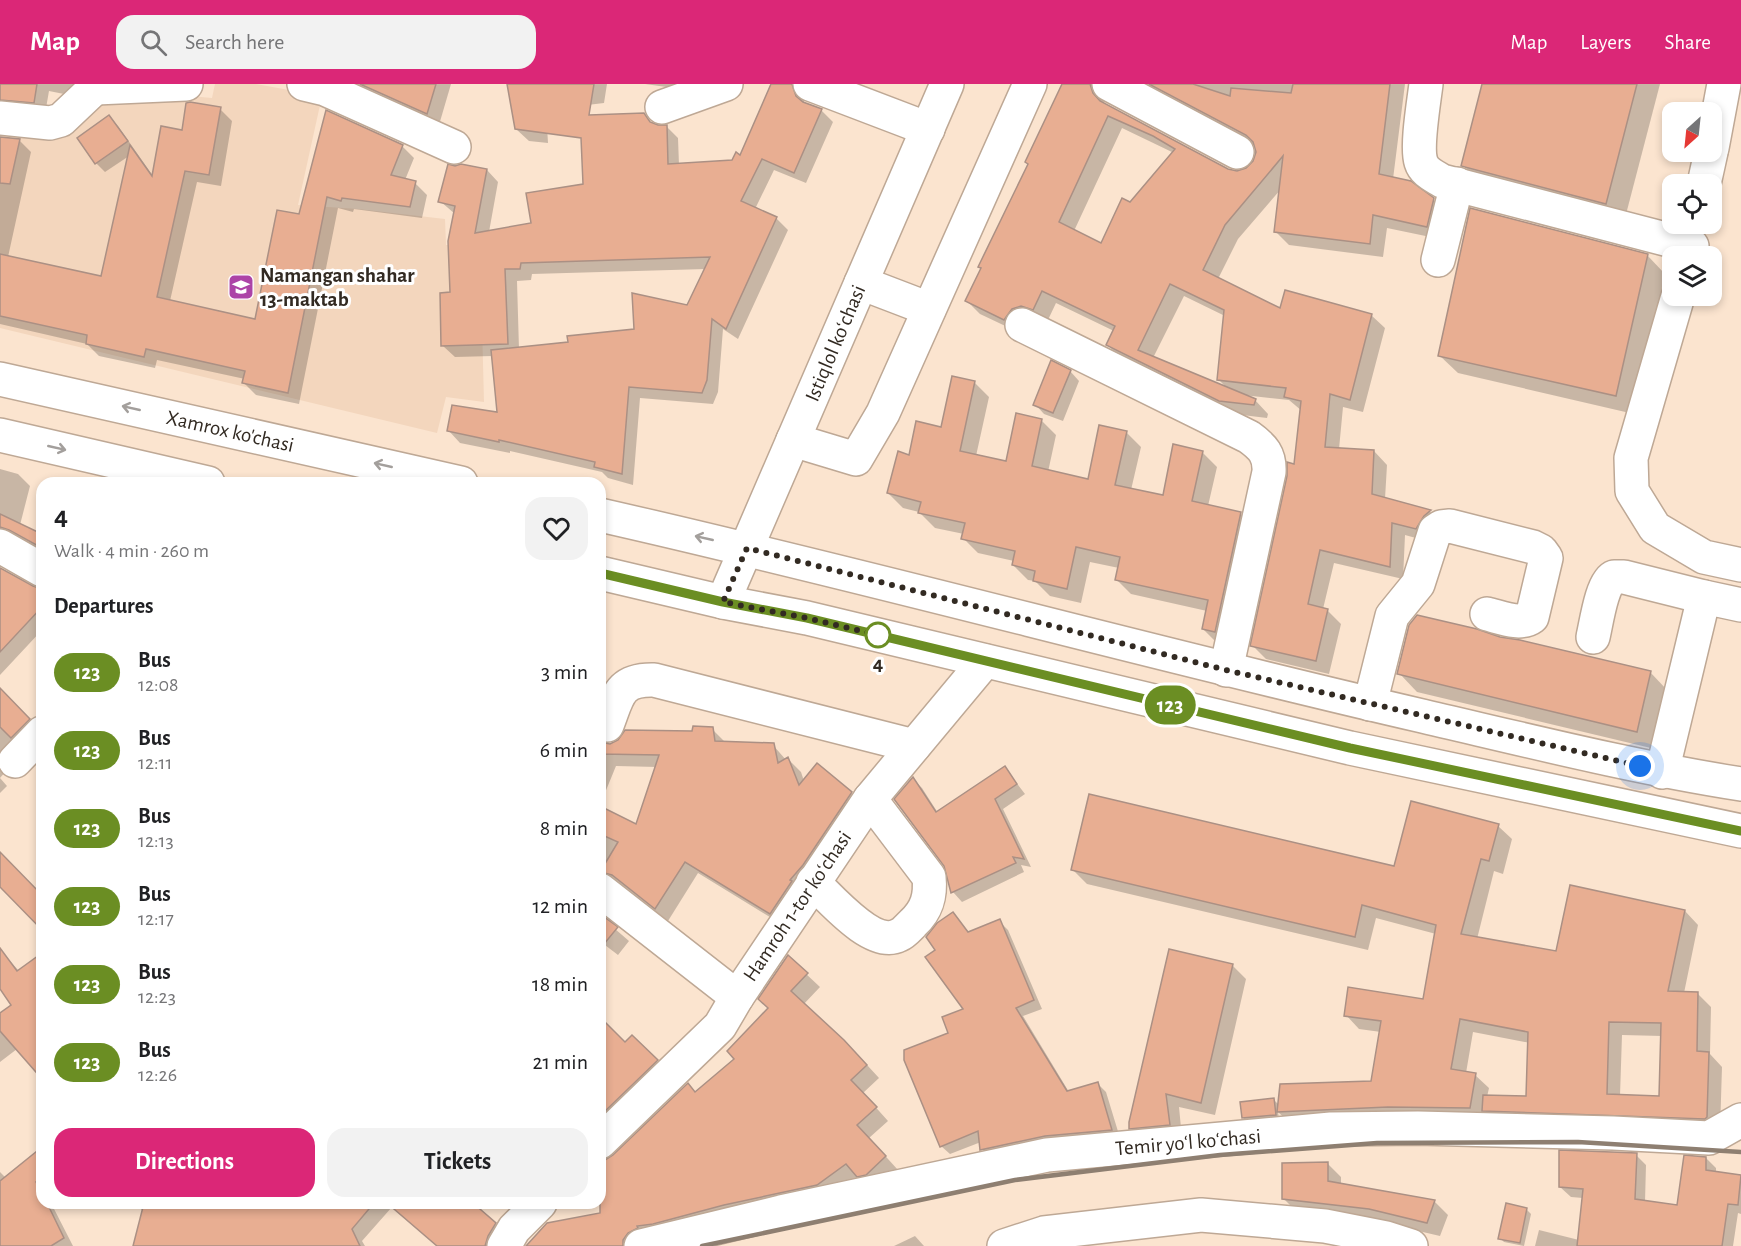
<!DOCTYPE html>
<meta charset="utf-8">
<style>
body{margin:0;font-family:"Alegreya Sans",sans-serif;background:#f2f2f2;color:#202124;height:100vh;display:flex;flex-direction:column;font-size:22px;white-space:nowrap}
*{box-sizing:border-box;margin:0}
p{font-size:20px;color:#757577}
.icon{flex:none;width:33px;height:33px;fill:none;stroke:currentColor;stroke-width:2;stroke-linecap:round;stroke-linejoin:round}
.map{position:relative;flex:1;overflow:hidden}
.drawer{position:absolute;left:36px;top:393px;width:570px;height:732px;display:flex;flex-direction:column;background:#fff;border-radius:18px;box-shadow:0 3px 9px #0003}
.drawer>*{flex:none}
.badge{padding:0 12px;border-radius:20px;font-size:21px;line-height:39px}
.needle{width:39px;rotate:207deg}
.controls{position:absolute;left:1662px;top:18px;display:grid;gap:12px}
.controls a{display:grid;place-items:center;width:60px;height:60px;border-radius:12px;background:#fff;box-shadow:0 3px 9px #0003;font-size:30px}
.you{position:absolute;width:30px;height:30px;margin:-15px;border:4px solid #fff;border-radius:50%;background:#1a73e8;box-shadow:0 0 0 9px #1a73e833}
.map>.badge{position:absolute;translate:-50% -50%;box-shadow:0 0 0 3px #fff}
h2{padding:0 18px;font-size:22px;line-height:54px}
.round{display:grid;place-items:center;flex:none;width:63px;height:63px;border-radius:18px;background:#f2f2f2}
.overview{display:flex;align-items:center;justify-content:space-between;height:102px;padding:0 18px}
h1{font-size:28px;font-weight:700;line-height:45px}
.cta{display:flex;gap:12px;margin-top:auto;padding:12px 18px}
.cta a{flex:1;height:69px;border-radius:18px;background:#db2777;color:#fff;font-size:24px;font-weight:700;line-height:69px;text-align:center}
.cta a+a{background:#f2f2f2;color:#202124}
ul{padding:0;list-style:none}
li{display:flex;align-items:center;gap:18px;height:78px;padding:0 18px}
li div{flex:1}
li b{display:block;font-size:22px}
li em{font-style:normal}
li .badge{min-width:66px;font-weight:700;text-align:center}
header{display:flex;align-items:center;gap:36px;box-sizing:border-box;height:84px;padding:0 30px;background:#db2777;color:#fff}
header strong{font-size:28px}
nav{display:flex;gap:33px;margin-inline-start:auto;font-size:21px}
.search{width:420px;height:54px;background:#f2f2f2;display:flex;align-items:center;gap:15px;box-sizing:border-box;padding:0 21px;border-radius:18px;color:#757577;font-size:22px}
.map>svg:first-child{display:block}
.built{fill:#f3d6bd}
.shadow{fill:#0003;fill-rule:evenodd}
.building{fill:#e8ae92;stroke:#ab9084;stroke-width:1.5;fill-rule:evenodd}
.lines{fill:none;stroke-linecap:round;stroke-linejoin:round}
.minor-casing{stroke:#bea895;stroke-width:36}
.major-casing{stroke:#bea895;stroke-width:36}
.minor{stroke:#fff;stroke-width:33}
.major{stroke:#fff;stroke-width:33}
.rail{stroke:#8e7f71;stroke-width:4.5}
.oneway{stroke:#a39f9c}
.line-casing{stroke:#fff;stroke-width:14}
.line{stroke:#6b8e23;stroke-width:9}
.walk{stroke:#322a22;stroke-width:6;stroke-dasharray:0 10.8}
.stop-dot{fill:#fff;stroke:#6b8e23;stroke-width:3}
.labels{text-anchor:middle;stroke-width:6;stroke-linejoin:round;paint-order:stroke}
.poi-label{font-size:21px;font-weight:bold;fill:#322a22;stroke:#fff;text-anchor:start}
.street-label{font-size:21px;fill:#322a22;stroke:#fff}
.stop-label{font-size:21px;font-weight:bold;fill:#322a22;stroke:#fff}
</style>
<header>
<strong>Map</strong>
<div class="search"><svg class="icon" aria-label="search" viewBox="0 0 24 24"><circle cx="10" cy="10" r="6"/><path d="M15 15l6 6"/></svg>Search here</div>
<nav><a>Map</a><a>Layers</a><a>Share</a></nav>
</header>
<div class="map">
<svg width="1741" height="1162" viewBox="0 0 1741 1162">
<rect width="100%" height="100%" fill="#fbe4cf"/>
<polygon class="built" points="215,0 256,0 322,12 298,121 358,125 445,135 446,161 480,161 484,318 446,313 437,349 0,244 0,37 70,47 110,14 157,9 212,14"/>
<g class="shadow">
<polygon points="0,0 81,0 79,13 49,7 45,30 0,32"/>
<polygon points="347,0 451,0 439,41"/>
<polygon points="509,0 607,0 604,19 546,26 548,59 529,57 516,45"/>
<polygon points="645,0 715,0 695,7"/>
<path d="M772,0H808L804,5V20L821,26L833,38L806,99L774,86L756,123L776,134L788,146L738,255L723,245L718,308L713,320L640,314L633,401L608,394L602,388L510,367V369L460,359L449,347L499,330L493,272L455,273L443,262L452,210L455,130L440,117L487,86L498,98L489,148L533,141L666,42L678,54L679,81L733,77L741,73ZM706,185L688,223L636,247L570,260L519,265L517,197L531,196L532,190Z"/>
<path d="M1064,0H1110L1103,14L1105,21L1228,86L1238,88L1248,85L1255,78L1257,67L1255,62L1139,0H1405L1393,95L1433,115L1447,129L1440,155L1387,144L1383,173L1289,161L1275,147L1281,105L1238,155L1218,195L1281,227L1371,231L1385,244L1363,328L1343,323L1339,365L1374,367L1387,381L1385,415L1430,428L1443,441L1430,458L1405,451L1403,495L1334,479L1323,525L1327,526L1341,540L1329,590L1266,575L1252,561L1296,382L1302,327L1289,316L1243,311L1255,316L1268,330L1267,334L1234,330L1121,275L1108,261L1114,247L1056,219L1047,238L1018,248L980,230L967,217ZM1122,44L1174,69L1130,119L1102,161L1074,147ZM1184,212L1225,232L1219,296L1228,305L1153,274Z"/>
<polygon points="1484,0 1660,0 1624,138 1481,100 1463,81"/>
<polygon points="220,25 232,37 221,102 197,98 170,217 256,237 300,132 327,28 402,62 414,74 405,96 415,99 427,111 422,134 354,125 353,128 338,124 299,320 256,311 244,299 245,295 157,276 155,284 99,272 87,260 0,240 0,54 19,56 31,68 8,173 102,194 129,72 105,88 96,79 109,33 118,42 153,92 183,48"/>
<polygon points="1647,171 1665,190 1634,330 1458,289 1439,271"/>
<polygon points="1070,287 1079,297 1063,337 1044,330 1035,320"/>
<polygon points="974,298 989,313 976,372 1007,378 1041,336 1056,351 1048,388 1089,396 1126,348 1141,363 1131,406 1164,413 1202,368 1217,383 1208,422 1240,429 1255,444 1218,560 1203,545 1207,527 1131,510 1116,495 1119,484 1090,478 1081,519 1050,512 1035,497 1028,496 1013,481 1014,477 978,469 963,454 964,450 935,444 919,428 903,424 888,409 911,372 942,345"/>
<polygon points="0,385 18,390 30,402 20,441 42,452 42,468 0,459"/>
<polygon points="0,485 32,504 42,506 42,546 0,591"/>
<polygon points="1499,554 1650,588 1668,607 1655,665 1417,608 1399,589"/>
<polygon points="0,606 40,647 0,694"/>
<polygon points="712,645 725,658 773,661 786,676 788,675 801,688 804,697 851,709 864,722 783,841 698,789 668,837 625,803 616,799 600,805 600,723 637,742 657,683 616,682 600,721 600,658 610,661"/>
<polygon points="1005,684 1025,710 1003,725 1031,783 1021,781 1024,788 962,818 953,808 945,781 913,695 922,704 938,729"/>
<polygon points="0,694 7,702 0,709"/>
<path d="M1498,742L1512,755L1503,790L1494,787L1477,855L1557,869L1685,827L1698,841L1684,909H1697L1711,923L1710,970L1722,983L1720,1047L1498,1040L1485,1027L1483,1037L1292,1041L1278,1028L1279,1035L1248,1038L1243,1034L1274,1016L1279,1021L1373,998L1381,948L1359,945L1346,931L1424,917L1436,850L1376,834L1368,866L1087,800L1073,786L1395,784ZM1473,948L1530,959L1528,1014L1487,1013L1489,1004L1475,991L1466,989ZM1622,951L1662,952L1661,1014L1620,1012Z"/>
<polygon points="953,830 970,850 999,837 1008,846 1042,925 1023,932 1069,1008 1097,999 1106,1008 1120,1054 990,1074 982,1065 981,1058 950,1070 941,1062 950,950 966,925 937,866"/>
<polygon points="600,832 629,857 618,871 601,858 600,859"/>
<polygon points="1,867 19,887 42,908 42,993 17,965 0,978 0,931 13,921 0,903"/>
<polygon points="1170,867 1233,882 1246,895 1215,1031 1179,1023 1182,1054 1144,1057 1131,1044"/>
<polygon points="788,873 820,903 803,921 857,970 879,994 863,1009 888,1037 869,1054 898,1086 879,1103 871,1104 859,1092 830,1113 640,1162 527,1162 619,1128 600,1102 600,1078 605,1077 736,976 770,924"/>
<polygon points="632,953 669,990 600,1057 600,977"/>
<polygon points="42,1065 42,1119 51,1119 73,1162 0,1162 0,1088 5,1093"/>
<polygon points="1636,1071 1646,1081 1645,1118 1678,1123 1706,1074 1716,1084 1716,1089 1741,1093 1741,1130 1738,1129 1733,1162 1535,1162 1539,1146 1579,1156 1583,1114 1571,1113 1560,1103"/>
<polygon points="1327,1079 1341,1093 1341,1101 1434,1117 1448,1131 1440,1152 1384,1139 1297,1128 1283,1114"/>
<polygon points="135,1119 470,1119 506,1151 500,1162 438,1162 392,1123 362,1157 365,1162 135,1162 143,1127"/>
<polygon points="1526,1125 1531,1130 1524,1162 1504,1158 1500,1154"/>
<polygon points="915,1152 924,1162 894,1162"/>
</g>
<g class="building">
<polygon points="0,0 37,0 34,19 0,16"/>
<polygon points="360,0 436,0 427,30"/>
<polygon points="507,0 594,0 589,31 644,29 650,38 658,41 667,41 668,80 732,76 736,68 740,71 771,0 792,0 796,12 803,18 822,25 794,89 762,75 741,117 777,133 726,245 712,235 707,296 702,309 629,303 622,390 594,383 595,378 499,356 499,358 447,347 452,321 497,328 491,266 568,258 567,252 634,245 632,209 687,221 710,173 521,179 520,185 505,185 508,260 441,262 440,209 450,208 448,157 455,122 438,118 448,80 455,82 461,80 487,85 475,149 531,139 526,109 583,100 581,54 515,45"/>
<path d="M1062,0H1090L1093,9L1100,17L1228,85L1237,87L1246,84L1253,77L1256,68L1253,58L1246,51L1149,0H1193L1230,12L1231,4L1291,9L1293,0H1390L1379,90L1411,97L1434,114L1427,143L1373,131L1370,160L1274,148L1283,72L1225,141L1203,186L1280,224L1285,206L1372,230L1350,316L1330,310L1325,363L1374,366L1372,410L1431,426L1424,432L1416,445L1392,439L1390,483L1320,466L1308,520L1328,525L1316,577L1250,562L1287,392V378L1294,380L1301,317L1284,313L1286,304L1217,296L1224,226L1170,200L1138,266L1256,315L1254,321L1219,317L1106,261L1115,242L1042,207L1033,226L1021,222L1012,225L1004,236L965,217L981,184L978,183L1028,80L1025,78ZM1108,32L1153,52L1175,65L1130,118L1122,114L1101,159L1059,138Z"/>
<polygon points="1482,0 1637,0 1606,120 1461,82"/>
<polygon points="190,18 221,23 209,91 185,87 157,213 255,235 277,126 299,130 326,26 403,61 391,91 416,97 410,123 342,114 341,117 327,113 288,309 242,299 245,287 146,265 144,273 86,260 87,251 0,232 0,170 101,192 130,61 152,92 161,42 182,46 186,19"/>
<polygon points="109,31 128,57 95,80 77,54"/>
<polygon points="0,53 20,55 10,100 0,99"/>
<polygon points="1470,124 1648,170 1616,312 1438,272"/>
<polygon points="1051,276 1071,286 1053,329 1033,321"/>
<polygon points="952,292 975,297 960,367 1006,377 1016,329 1042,335 1032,382 1088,395 1099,341 1127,347 1115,401 1163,411 1173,360 1203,367 1192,417 1241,428 1215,548 1202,545 1208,516 1115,496 1120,473 1076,463 1067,505 1033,497 1035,487 1012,481 1015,467 961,455 965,439 918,429 921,418 887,409 898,367 909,371 916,337 941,343"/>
<polygon points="0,430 42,450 42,464 9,446 0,443"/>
<polygon points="0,484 33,502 42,505 42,523 0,568"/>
<polygon points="1417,531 1477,545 1500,553 1520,556 1651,587 1637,648 1397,590 1409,541"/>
<polygon points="0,604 30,635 11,654 0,643"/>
<polygon points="693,642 713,643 715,657 774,659 778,679 788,673 799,701 817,679 852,708 803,781 790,796 792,797 770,830 685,778 655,825 612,791 600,788 618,758 600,750 600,722 636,740 659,671 600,670 600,658 610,660 618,656 625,646 692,647"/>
<polygon points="1005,682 1017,700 995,715 1024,775 1013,773 1016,779 951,809 944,782 894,715 913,693 936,728"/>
<path d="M1089,710L1394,782L1411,717L1499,740L1489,777L1481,775L1461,850L1556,867L1570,801L1685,826L1668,907L1698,908L1697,967L1709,968L1707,1033L1705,1035L1482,1027L1483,1011L1526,1012L1528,948L1460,935L1451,985L1476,989L1470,1024L1388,1023L1277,1028L1280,1000L1371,997L1381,937L1344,932L1348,903L1423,915L1436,841L1362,821L1355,853L1071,786ZM1609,938L1661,939L1659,1012L1607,1010Z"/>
<polygon points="0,768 42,811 42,846 0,803"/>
<polygon points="953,828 968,848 1000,835 1034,916 1016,924 1067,1007 1098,998 1112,1046 1045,1052 980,1066 978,1047 940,1063 904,976 904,966 948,949 942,933 963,925 925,873 935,866 926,853 937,839"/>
<polygon points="600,830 618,843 600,865"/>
<polygon points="0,864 17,887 42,869 42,995 0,947 0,929 11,921 0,905"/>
<polygon points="1169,865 1233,880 1201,1019 1166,1010 1170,1041 1129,1045 1129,1038"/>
<polygon points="788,871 808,889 791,907 844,956 867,981 851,996 877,1023 857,1041 886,1072 866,1091 857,1093 846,1080 817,1101 724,1121 653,1140 637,1142 638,1144 628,1149 623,1156 623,1162 526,1162 547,1139 600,1129 600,1076 605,1076 613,1071 688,999 695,1008 734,975 727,967 768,924 758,915"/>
<polygon points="600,933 625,958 632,951 658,976 600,1032"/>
<polygon points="1274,1014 1276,1031 1242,1034 1240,1018"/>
<polygon points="42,1063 42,1092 36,1098 42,1110 42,1119 47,1119 64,1154 51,1162 0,1162 0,1097"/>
<polygon points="1559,1066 1637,1069 1635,1115 1677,1121 1684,1071 1706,1073 1706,1086 1741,1091 1738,1121 1728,1120 1722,1162 1577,1162 1583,1105 1559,1103"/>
<polygon points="1328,1078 1328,1097 1435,1116 1427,1139 1369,1125 1282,1115 1282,1079"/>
<polygon points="144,1119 374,1119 352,1145 360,1162 133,1162"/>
<polygon points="387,1119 473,1119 496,1139 488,1152 485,1162 437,1162"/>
<polygon points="1506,1119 1527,1124 1520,1159 1498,1155"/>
</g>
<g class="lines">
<g class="minor-casing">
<g id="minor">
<polyline points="304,0 325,5 454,63"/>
<polyline points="810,0 928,45"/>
<polyline points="1109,0 1237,68"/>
<path d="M1426,0C1424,17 1416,63 1421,78C1424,88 1434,92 1442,97L1692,162"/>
<polyline points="96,4 186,0"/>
<polyline points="662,23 726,0"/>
<polyline points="0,34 50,39 61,36 99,0"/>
<polyline points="1712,64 1724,0"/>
<polyline points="1704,100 1711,68"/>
<polyline points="1438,176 1457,100"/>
<polyline points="861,199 929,225"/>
<polyline points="1678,212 1631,374 1632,407 1655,444 1704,473 1741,481"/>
<path d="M1022,241L1249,353C1263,363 1270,371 1269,388L1226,586"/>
<polyline points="793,356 856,375 883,329 1030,0"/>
<polyline points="0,462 42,486"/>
<polyline points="723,518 947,0"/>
<path d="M1593,553C1596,541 1602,497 1614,493C1615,493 1623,493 1624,493L1704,513"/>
<path d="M1370,620L1392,532L1418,500L1435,447L1441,443L1450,442L1533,463L1541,467L1546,474L1532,533C1520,542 1500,533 1487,530"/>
<path d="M607,641C618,613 618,595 654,596L914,662"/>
<polyline points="15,677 42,649"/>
<polyline points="1662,688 1704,513 1741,521"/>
<path d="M813,798C831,815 873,865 899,851C904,849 909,843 913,839C927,826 931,812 929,793L870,715"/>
<polyline points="600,806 737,913"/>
<polyline points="600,1058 720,942 737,913 870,715 985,577"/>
<polyline points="504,1162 514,1145 540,1119"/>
<polyline points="641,1162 781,1128 1047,1071 1331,1045 1418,1044 1613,1049 1709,1054 1741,1036"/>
<polyline points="1004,1162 1044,1149 1201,1131 1325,1142 1386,1154 1411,1162"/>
</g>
</g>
<g class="major-casing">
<g id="major">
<path id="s1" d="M0,295L461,399"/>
<polyline points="0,351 208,399"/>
<path d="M600,431C874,493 1145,568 1418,631C1526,656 1632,683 1741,700"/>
<polyline points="600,489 723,518 807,534 1350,664 1741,747"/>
</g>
</g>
<use href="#minor" class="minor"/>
<use href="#major" class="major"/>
<polyline class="rail" points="702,1162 1015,1096 1220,1071 1377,1059 1578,1058 1741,1068"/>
</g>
<defs><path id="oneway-shaft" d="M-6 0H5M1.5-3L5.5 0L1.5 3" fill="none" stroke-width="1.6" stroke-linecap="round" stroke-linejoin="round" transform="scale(1.5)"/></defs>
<g class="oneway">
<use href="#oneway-shaft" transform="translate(131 324) rotate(-167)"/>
<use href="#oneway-shaft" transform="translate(57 364) rotate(13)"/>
<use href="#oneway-shaft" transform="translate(383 381) rotate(-167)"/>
<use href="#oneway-shaft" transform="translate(704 454) rotate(-167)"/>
</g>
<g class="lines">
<g class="line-casing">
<polyline id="line" points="600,489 723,518 807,534 1350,664 1741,747"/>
</g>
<use href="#line" class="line"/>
<polyline class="walk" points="878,551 807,534 723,518 747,464 1226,586 1640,682"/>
</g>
<defs>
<g id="school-square" transform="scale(1.35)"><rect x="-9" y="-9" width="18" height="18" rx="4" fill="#ac44a7" stroke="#fff"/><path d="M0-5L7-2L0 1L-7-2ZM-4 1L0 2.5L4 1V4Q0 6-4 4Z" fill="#fff"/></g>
</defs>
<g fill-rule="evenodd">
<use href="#school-square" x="241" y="203"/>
</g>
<circle class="stop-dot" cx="878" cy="551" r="12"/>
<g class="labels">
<g class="poi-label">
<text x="260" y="198">Namangan shahar<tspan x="260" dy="24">13-maktab</tspan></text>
</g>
<g class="street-label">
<text transform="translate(835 259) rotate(-67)" y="7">Istiqlol koʻchasi</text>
<text dy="7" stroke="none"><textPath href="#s1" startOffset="236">Xamrox ko'chasi</textPath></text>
<text transform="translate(797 822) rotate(-56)" y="7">Hamroh 1-tor koʻchasi</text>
<text transform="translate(1188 1058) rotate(-5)" y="7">Temir yoʻl koʻchasi</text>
</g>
<g class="stop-label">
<text x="878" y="586">4</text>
</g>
</g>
</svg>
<div class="controls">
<a><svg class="needle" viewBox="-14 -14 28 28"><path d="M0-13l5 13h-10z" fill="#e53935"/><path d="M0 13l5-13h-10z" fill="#757577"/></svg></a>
<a><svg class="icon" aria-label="locate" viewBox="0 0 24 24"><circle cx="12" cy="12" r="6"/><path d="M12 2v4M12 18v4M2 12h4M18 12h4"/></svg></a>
<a><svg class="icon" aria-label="layers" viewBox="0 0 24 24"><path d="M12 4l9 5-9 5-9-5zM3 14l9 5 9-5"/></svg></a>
</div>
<div class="you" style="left:1640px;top:682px"></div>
<b class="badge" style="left:1170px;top:621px;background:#6b8e23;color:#fff">123</b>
<section class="drawer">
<div class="overview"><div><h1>4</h1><p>Walk · 4 min · 260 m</p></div><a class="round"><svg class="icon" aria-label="heart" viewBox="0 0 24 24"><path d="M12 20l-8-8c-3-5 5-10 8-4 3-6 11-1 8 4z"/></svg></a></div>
<h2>Departures</h2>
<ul>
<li><span class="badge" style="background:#6b8e23;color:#fff">123</span><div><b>Bus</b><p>12:08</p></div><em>3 min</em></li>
<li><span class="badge" style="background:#6b8e23;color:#fff">123</span><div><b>Bus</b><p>12:11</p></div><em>6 min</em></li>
<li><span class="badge" style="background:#6b8e23;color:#fff">123</span><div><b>Bus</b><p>12:13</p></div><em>8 min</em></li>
<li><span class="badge" style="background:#6b8e23;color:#fff">123</span><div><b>Bus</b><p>12:17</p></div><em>12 min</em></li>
<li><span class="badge" style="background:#6b8e23;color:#fff">123</span><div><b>Bus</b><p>12:23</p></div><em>18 min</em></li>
<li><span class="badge" style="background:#6b8e23;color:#fff">123</span><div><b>Bus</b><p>12:26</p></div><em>21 min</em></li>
</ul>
<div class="cta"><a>Directions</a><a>Tickets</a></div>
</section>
</div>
